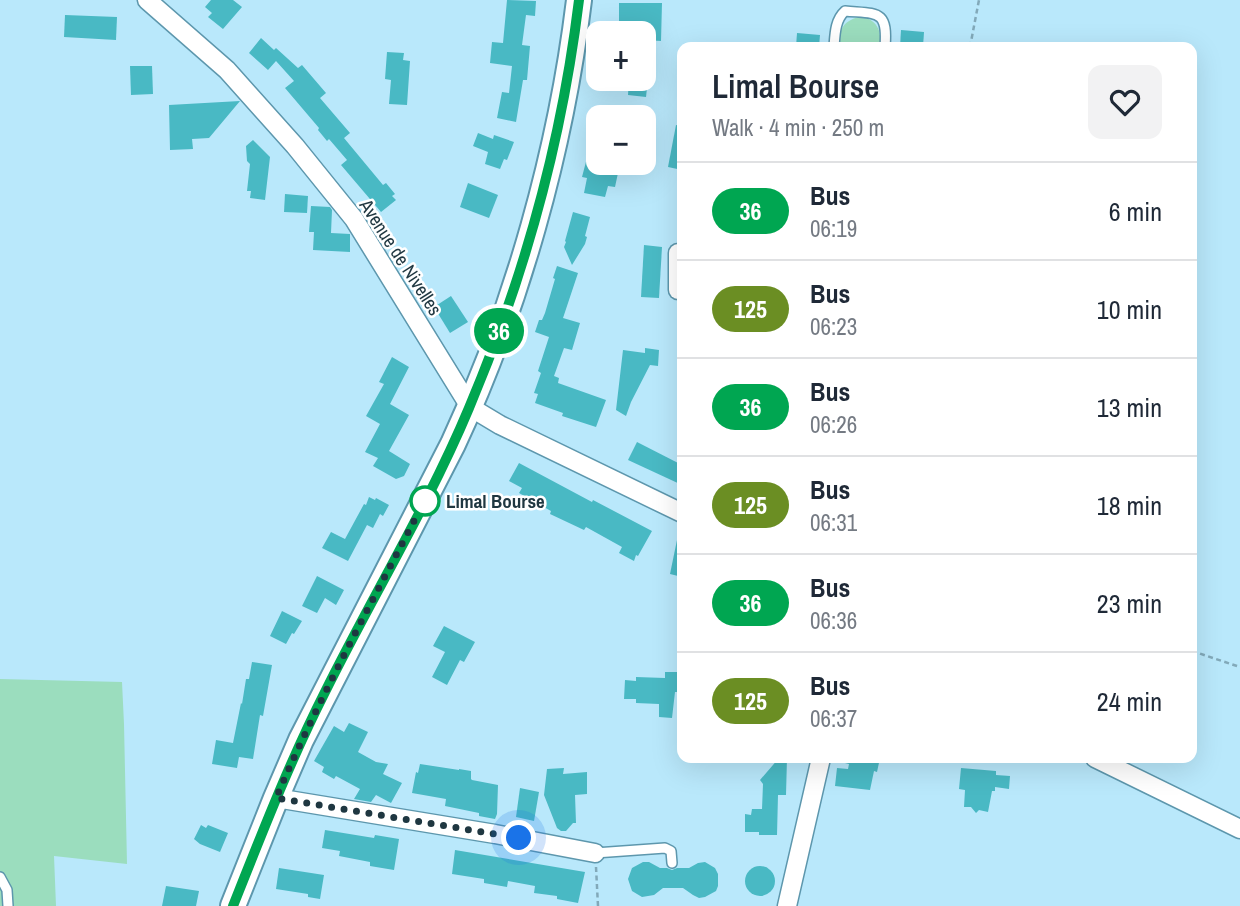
<!DOCTYPE html>
<meta charset="utf-8">
<style>
body{margin:0;font-family:"Archivo Narrow",sans-serif;background:#f2f2f3;color:#1f2937;height:100vh;display:flex;flex-direction:column;font-size:26px;white-space:nowrap}
*{box-sizing:border-box;margin:0}
p{font-size:23px;color:#747a83}
.icon{flex:none;width:38px;height:38px;fill:none;stroke:currentColor;stroke-width:2;stroke-linecap:round;stroke-linejoin:round}
.map{position:relative;flex:1;overflow:hidden}
.sheet{position:absolute;left:677px;top:42px;width:520px;height:721px;display:flex;flex-direction:column;background:#fff;border-radius:14px;box-shadow:0 7px 28px #0002}
.sheet>*{flex:none}
.badge{padding:0 14px;border-radius:23px;font-size:24px;line-height:46px}
.fabs{position:absolute;left:586px;top:21px;display:grid;gap:14px}
.fabs a{display:grid;place-items:center;width:70px;height:70px;border-radius:14px;background:#fff;box-shadow:0 7px 28px #0002;font-size:35px}
.you{position:absolute;width:35px;height:35px;margin:-18px;border:5px solid #fff;border-radius:50%;background:#1a73e8;box-shadow:0 0 0 10px #1a73e833}
.map>.badge{position:absolute;translate:-50% -50%;box-shadow:0 0 0 4px #fff}
.round{display:grid;place-items:center;flex:none;width:74px;height:74px;border-radius:14px;background:#f2f2f3}
.headline{display:flex;align-items:center;justify-content:space-between;height:119px;padding:0 35px}
h1{font-size:33px;font-weight:600;line-height:52px}
ul{padding:0;list-style:none}
li{display:flex;align-items:center;gap:21px;height:98px;padding:0 35px;border-top:2px solid #e0e1e3}
li div{flex:1}
li b{display:block;font-size:26px}
li em{font-style:normal}
li .badge{min-width:77px;font-weight:700;text-align:center}
.map>svg:first-child{display:block}
.green{fill:#9bddbe}
.building{fill:#49b9c4}
.lines{fill:none;stroke-linecap:round;stroke-linejoin:round}
.lane-casing{stroke:#5d97ad;stroke-width:12}
.street-casing{stroke:#5d97ad;stroke-width:21}
.secondary-casing{stroke:#5d97ad;stroke-width:28}
.path{stroke:#82a9b9;stroke-width:2.5;stroke-dasharray:5 3.5;stroke-linecap:butt}
.lane{stroke:#fff;stroke-width:9}
.street{stroke:#fff;stroke-width:18}
.secondary{stroke:#fff;stroke-width:24}
.line-casing{stroke:#fff;stroke-width:16}
.line{stroke:#00a651;stroke-width:10}
.walk{stroke:#1f3741;stroke-width:7;stroke-dasharray:0 12.6}
.stop-dot{fill:#fff;stroke:#00a651;stroke-width:3.5}
.labels{text-anchor:middle;stroke-width:5;stroke-linejoin:round;paint-order:stroke}
.street-label{font-size:19px;fill:#1f3741;stroke:#fff}
.stop-label{font-size:19px;font-weight:bold;fill:#1f3741;stroke:#fff;text-anchor:start}
</style>
<div class="map">
<svg width="1240" height="906" viewBox="0 0 1240 906">
<rect width="100%" height="100%" fill="#b9e8fb"/>
<g class="green">
<path d="M859,17C877,18 882,31 880,47H838C839,31 842,21 859,17Z"/>
<polygon points="0,679 122,682 124,724 127,864 54,856 56,906 0,906"/>
</g>
<g class="building">
<polygon points="211,0 233,0 242,7 223,29 208,17 212,13 205,7"/>
<polygon points="507,0 536,1 535,16 526,15 522,45 530,46 527,80 523,80 516,122 497,118 502,92 509,93 512,66 490,63 492,42 503,43"/>
<polygon points="619,3 662,3 661,41 644,40 644,33 639,33 639,24 619,23"/>
<polygon points="65,15 117,17 116,40 64,37"/>
<polygon points="901,30 924,32 923,47 900,47"/>
<polygon points="797,33 820,35 819,47 796,47"/>
<polygon points="261,38 274,50 276,48 298,68 302,65 326,93 320,98 350,133 344,138 383,185 386,183 395,194 392,196 396,200 381,212 341,165 347,160 329,139 327,141 318,130 319,128 285,88 294,81 276,61 268,70 249,53"/>
<polygon points="387,52 404,53 403,60 410,61 407,105 389,104 391,80 385,79"/>
<polygon points="130,66 152,66 153,94 131,95"/>
<polygon points="629,79 648,79 646,97 628,95"/>
<polygon points="240,101 209,138 192,139 193,149 170,150 169,105"/>
<polygon points="676,125 682,126 682,170 668,167"/>
<polygon points="478,133 493,139 494,135 514,142 507,160 504,159 500,169 485,164 488,152 473,146"/>
<polygon points="593,135 598,136 598,167 611,169 612,172 618,173 615,187 608,186 605,197 584,193 587,178 582,177"/>
<polygon points="253,140 270,157 265,200 250,198 251,191 247,191 250,164 247,161 246,146"/>
<polygon points="468,183 498,195 489,218 460,207"/>
<polygon points="285,194 308,196 307,213 284,212"/>
<polygon points="311,206 330,207 332,210 331,233 350,234 350,252 313,250 314,232 309,232"/>
<polygon points="573,212 590,217 585,236 587,237 585,244 572,265 564,247 566,242 565,241"/>
<polygon points="644,245 662,247 659,298 641,297"/>
<polygon points="557,266 578,273 563,318 580,323 572,350 564,348 554,376 559,378 558,383 606,400 596,427 562,416 563,413 535,403 538,394 534,393 541,373 538,371 549,337 535,332 539,320 542,320 545,313 555,279 553,278"/>
<polygon points="451,296 468,322 450,333 434,307"/>
<polygon points="645,348 659,350 658,366 650,365 631,402 626,416 616,410 623,350 645,353"/>
<polygon points="392,357 409,367 390,404 409,415 389,451 410,464 404,476 396,479 373,466 378,458 365,452 380,424 366,416 384,384 379,382"/>
<polygon points="637,442 682,465 682,485 628,460"/>
<polygon points="519,463 592,502 593,500 652,531 638,556 636,555 634,561 619,553 622,547 586,527 584,530 550,514 551,511 519,493 522,488 509,481"/>
<polygon points="369,497 375,500 376,498 389,505 383,516 380,514 373,528 367,525 348,561 322,548 331,532 345,539 364,504 366,505"/>
<polygon points="677,540 682,540 682,577 670,574"/>
<polygon points="317,576 344,590 336,605 325,598 317,613 302,606"/>
<polygon points="282,611 302,621 294,634 292,633 286,644 270,636"/>
<polygon points="444,626 475,642 464,662 460,660 447,685 432,677 445,652 433,646"/>
<polygon points="252,662 272,665 263,716 260,715 253,759 239,757 237,768 212,764 216,740 233,743 241,703 242,704 246,679 249,679"/>
<polygon points="665,672 682,672 682,692 675,692 672,718 659,717 659,704 636,703 636,699 624,699 625,680 636,681 636,677 665,678"/>
<polygon points="349,723 368,732 358,752 376,762 388,764 383,774 402,783 391,803 376,795 371,802 354,799 360,789 336,776 334,779 322,772 324,767 314,761 334,726 344,732"/>
<polygon points="779,758 787,758 786,795 778,795 777,835 759,835 759,832 745,832 745,814 751,815 752,809 762,809 763,784 760,780"/>
<polygon points="841,758 880,758 877,772 874,771 870,790 835,786 837,768 848,769 849,764 841,762"/>
<polygon points="420,764 459,770 459,769 471,771 471,779 472,780 498,785 497,814 495,819 479,816 479,813 445,806 446,799 412,793 416,772 418,773"/>
<polygon points="564,768 563,774 587,772 587,794 575,795 576,823 573,823 566,831 561,831 557,828 544,795 547,769"/>
<polygon points="961,768 996,771 996,775 1010,776 1009,789 995,787 995,791 992,791 988,812 979,810 976,813 971,807 964,807 965,790 959,789"/>
<polygon points="520,788 539,792 534,821 516,817"/>
<polygon points="201,825 206,828 208,825 228,833 220,852 200,844 194,839"/>
<polygon points="325,830 374,838 375,835 399,839 394,870 370,866 370,862 339,856 340,851 322,848"/>
<polygon points="455,850 585,872 578,903 557,899 557,896 534,893 535,886 508,881 507,887 484,883 484,879 452,874"/>
<polygon points="643,862 649,862 660,868 667,868 672,870 677,868 689,868 698,863 705,862 715,868 718,874 718,886 716,891 705,897 699,898 693,895 683,888 663,888 654,895 642,897 632,891 628,879 632,868"/>
<circle cx="760" cy="881" r="15"/>
<polygon points="279,868 324,875 320,899 308,897 308,894 276,889"/>
<polygon points="166,886 199,891 196,906 162,906"/>
</g>
<g class="lines">
<g class="lane-casing">
<g id="lane">
<path d="M834,47C835,34 835,20 845,11C877,14 888,9 885,47"/>
<polyline points="595,853 665,848 671,851 672,863"/>
<polyline points="0,877 7,890 8,906"/>
</g>
</g>
<g class="street-casing">
<g id="street">
<polyline points="147,0 227,70 295,146 354,219 470,407 500,425 682,513"/>
<polyline points="678,253 678,290"/>
<polyline points="1095,758 1240,829"/>
<polyline points="276,798 495,834 595,853"/>
<polyline points="787,906 821,758"/>
</g>
</g>
<g class="secondary-casing">
<path id="secondary" d="M233,906L276,798L301,740L453,444C517,307 561,149 579,0"/>
</g>
<g class="path">
<polyline points="970,47 979,0"/>
<polyline points="1192,651 1240,667"/>
<polyline points="596,867 598,906"/>
</g>
<use href="#lane" class="lane"/>
<use href="#street" class="street"/>
<use href="#secondary" class="secondary"/>
</g>
<g class="lines">
<g class="line-casing">
<path id="line" d="M233,906C262,833 290,761 325,692C372,597 428,506 469,408C524,278 562,140 579,0"/>
</g>
<use href="#line" class="line"/>
<path class="walk" d="M425,501V500C374,598 320,696 276,798L519,838"/>
</g>
<circle class="stop-dot" cx="425" cy="501" r="14"/>
<g class="labels">
<g class="street-label">
<text transform="translate(401 257) rotate(57)" y="7">Avenue de Nivelles</text>
</g>
<g class="stop-label">
<text x="446" y="508">Limal Bourse</text>
</g>
</g>
</svg>
<div class="fabs">
<a>+</a>
<a>−</a>
</div>
<div class="you" style="left:519px;top:838px"></div>
<b class="badge" style="left:499px;top:331px;background:#00a651;color:#fff">36</b>
<section class="sheet">
<div class="headline"><div><h1>Limal Bourse</h1><p>Walk · 4 min · 250 m</p></div><a class="round"><svg class="icon" aria-label="heart" viewBox="0 0 24 24"><path d="M12 20l-8-8c-3-5 5-10 8-4 3-6 11-1 8 4z"/></svg></a></div>
<ul>
<li><span class="badge" style="background:#00a651;color:#fff">36</span><div><b>Bus</b><p>06:19</p></div><em>6 min</em></li>
<li><span class="badge" style="background:#6b8e23;color:#fff">125</span><div><b>Bus</b><p>06:23</p></div><em>10 min</em></li>
<li><span class="badge" style="background:#00a651;color:#fff">36</span><div><b>Bus</b><p>06:26</p></div><em>13 min</em></li>
<li><span class="badge" style="background:#6b8e23;color:#fff">125</span><div><b>Bus</b><p>06:31</p></div><em>18 min</em></li>
<li><span class="badge" style="background:#00a651;color:#fff">36</span><div><b>Bus</b><p>06:36</p></div><em>23 min</em></li>
<li><span class="badge" style="background:#6b8e23;color:#fff">125</span><div><b>Bus</b><p>06:37</p></div><em>24 min</em></li>
</ul>
</section>
</div>
